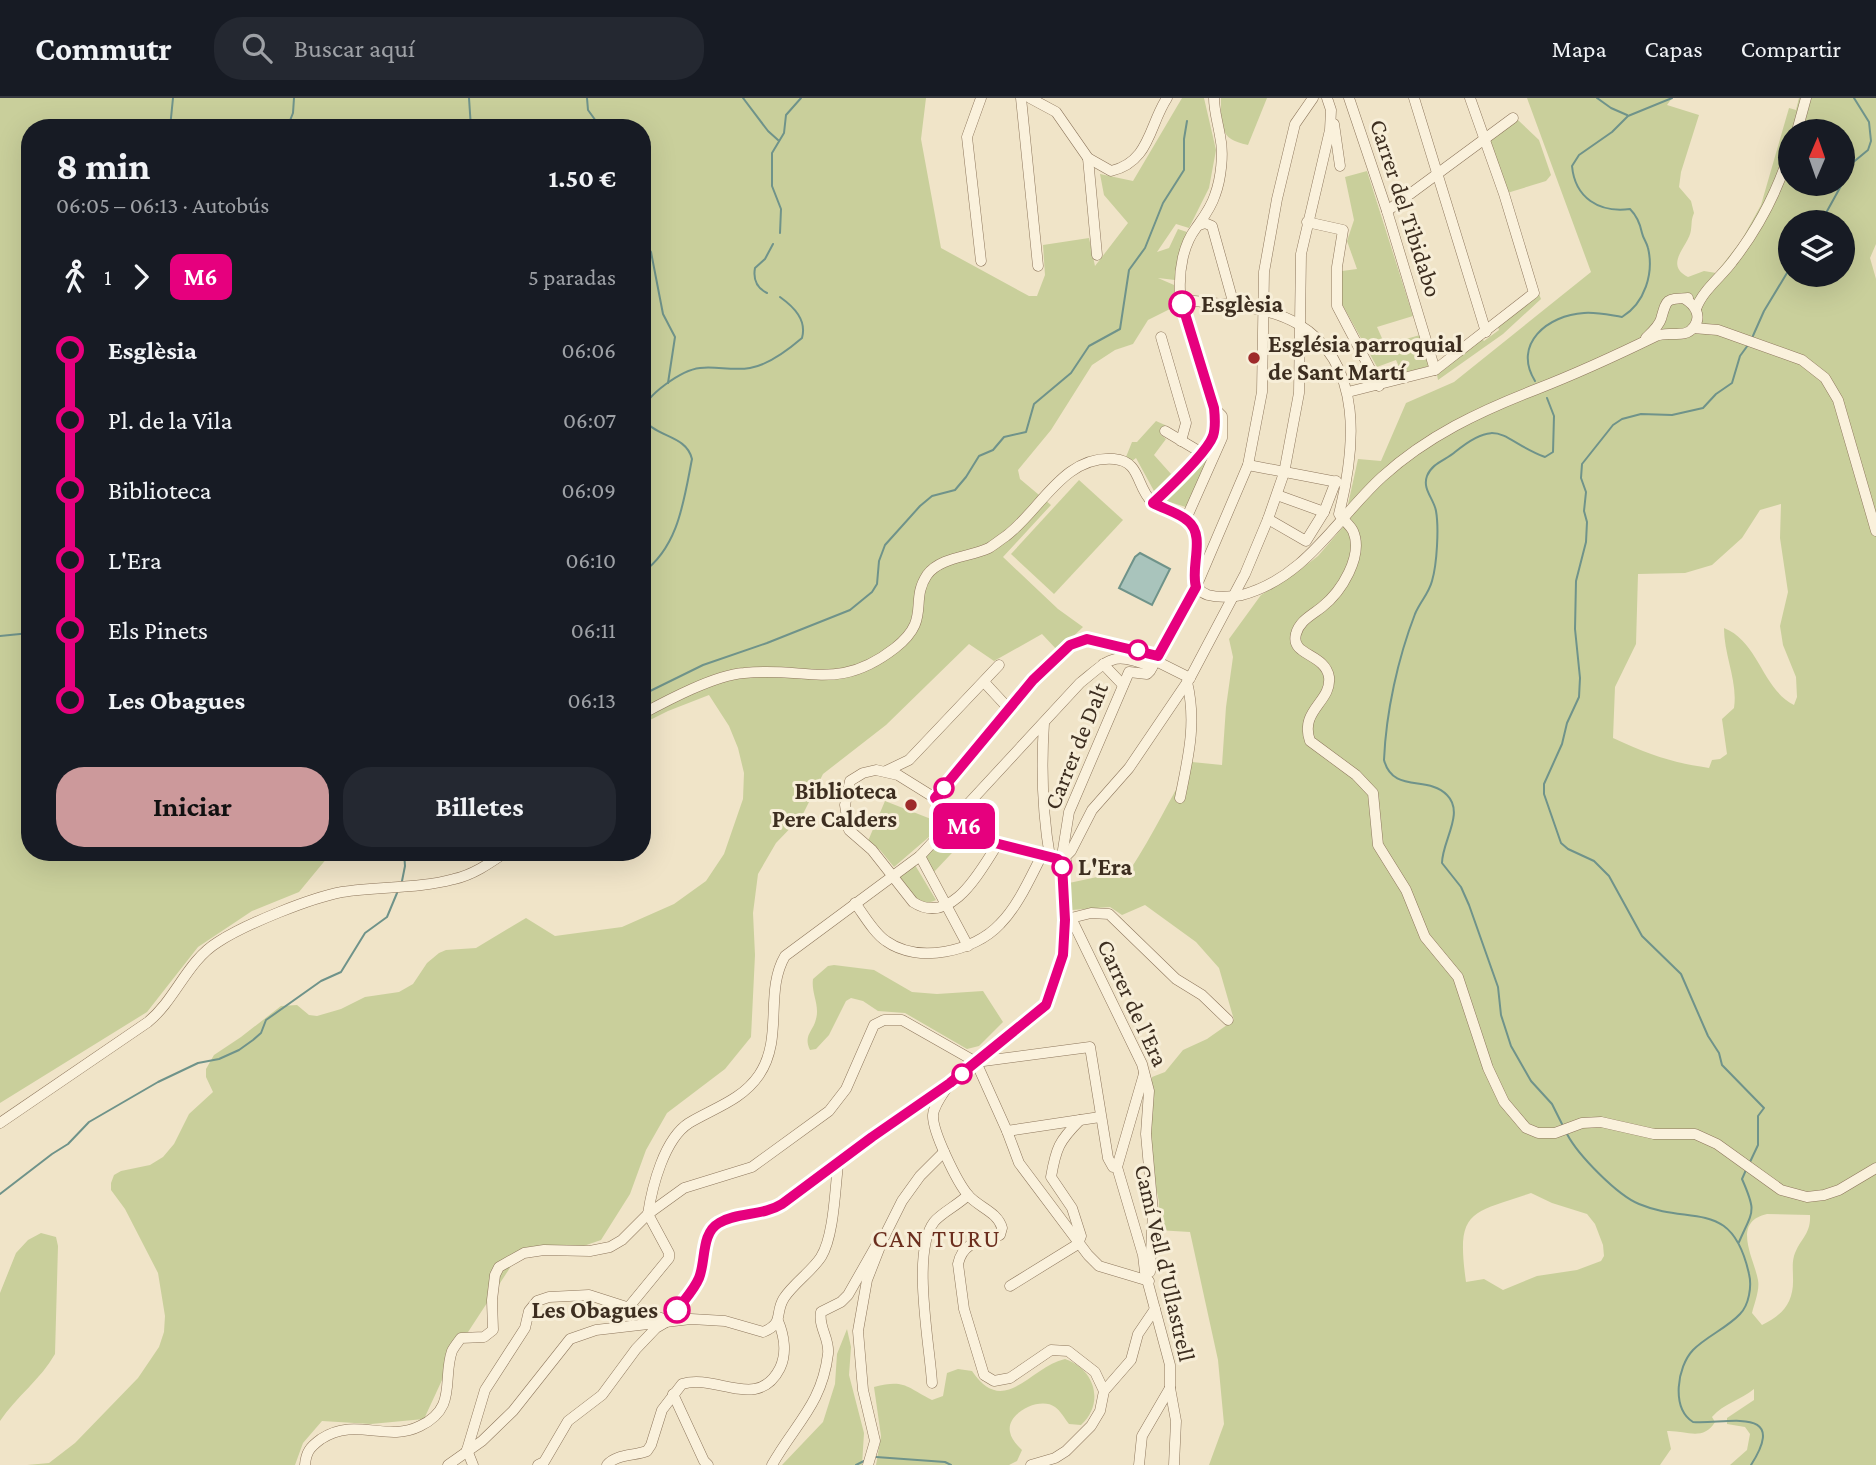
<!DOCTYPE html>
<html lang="es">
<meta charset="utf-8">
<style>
body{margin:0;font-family:"Crimson Pro",serif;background:#242831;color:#f1f3f6;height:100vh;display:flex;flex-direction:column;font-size:26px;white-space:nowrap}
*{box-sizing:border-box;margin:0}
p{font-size:23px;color:#9ea1a6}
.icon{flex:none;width:38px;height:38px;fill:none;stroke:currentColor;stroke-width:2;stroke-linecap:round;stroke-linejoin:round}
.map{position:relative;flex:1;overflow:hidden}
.details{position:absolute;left:21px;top:21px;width:630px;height:742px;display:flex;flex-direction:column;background:#171b24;border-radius:28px;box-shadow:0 7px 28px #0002}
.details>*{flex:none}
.badge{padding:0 14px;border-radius:10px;font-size:24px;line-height:46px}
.needle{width:46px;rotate:2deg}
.tools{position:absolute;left:1778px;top:21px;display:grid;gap:14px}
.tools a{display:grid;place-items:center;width:77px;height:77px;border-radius:50%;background:#171b24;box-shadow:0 7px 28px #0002;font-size:35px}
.map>.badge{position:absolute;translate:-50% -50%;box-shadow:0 0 0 4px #fff}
.legs{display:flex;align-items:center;gap:10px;height:77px;padding:0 35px;font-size:23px}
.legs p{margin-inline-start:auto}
.overview{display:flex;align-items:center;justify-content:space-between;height:119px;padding:0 35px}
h1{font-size:38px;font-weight:700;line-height:52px}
.button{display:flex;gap:14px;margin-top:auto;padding:14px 35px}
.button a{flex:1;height:80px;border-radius:28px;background:#cc999b;color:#111;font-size:28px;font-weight:700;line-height:80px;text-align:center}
.button a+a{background:#242831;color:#f1f3f6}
ul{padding:0 35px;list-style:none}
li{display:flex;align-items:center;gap:24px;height:70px;font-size:26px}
li i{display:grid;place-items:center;width:10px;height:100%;margin:0 9px;background:currentColor}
li i::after{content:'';width:18px;height:18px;margin:-9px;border:5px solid;border-radius:50%;background:#171b24}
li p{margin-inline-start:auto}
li:first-child i{background:linear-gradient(#0000 50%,currentColor 0)}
li:last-child i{background:linear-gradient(currentColor 50%,#0000 0)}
header{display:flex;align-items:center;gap:42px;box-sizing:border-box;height:98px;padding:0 35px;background:#171b24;border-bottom:2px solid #363941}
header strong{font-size:33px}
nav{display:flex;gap:38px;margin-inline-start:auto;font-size:24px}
.search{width:490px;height:63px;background:#242831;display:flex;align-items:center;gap:18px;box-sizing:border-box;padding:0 24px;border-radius:28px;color:#9ea1a6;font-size:26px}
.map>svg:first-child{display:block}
.green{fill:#c9cf9b;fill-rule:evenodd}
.water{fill:#a9c4bc;stroke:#6f938a;stroke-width:2}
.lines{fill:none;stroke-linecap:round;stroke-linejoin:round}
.stream{stroke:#6f938a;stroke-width:2}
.minor-casing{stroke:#8d765c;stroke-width:11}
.minor{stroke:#faf1dc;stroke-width:10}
.line-1-casing{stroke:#fff;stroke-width:16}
.line-1{stroke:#e6007e;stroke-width:10}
.stop-1-dot{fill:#fff;stroke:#e6007e;stroke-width:3.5}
.poi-dot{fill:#9e2a2b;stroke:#f7eed8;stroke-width:2.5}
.labels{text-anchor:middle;stroke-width:6;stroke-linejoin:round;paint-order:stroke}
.street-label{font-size:24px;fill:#3d2e20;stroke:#f7eed8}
.stop-label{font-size:24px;font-weight:bold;fill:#3d2e20;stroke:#f7eed8;text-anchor:start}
.poi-label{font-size:24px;font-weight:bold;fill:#3d2e20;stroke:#f7eed8;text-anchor:start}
.neighbourhood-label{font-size:26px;letter-spacing:2px;fill:#6b2e1e;stroke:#f7eed8}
</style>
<header>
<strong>Commutr</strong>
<div class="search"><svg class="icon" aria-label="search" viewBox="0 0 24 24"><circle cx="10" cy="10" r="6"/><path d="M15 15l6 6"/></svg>Buscar aquí</div>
<nav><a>Mapa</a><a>Capas</a><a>Compartir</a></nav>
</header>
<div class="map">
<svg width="1876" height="1367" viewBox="0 0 1876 1367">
<rect width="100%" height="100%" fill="#f0e4c8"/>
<g class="green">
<polygon points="0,0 926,0 921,41 941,150 1029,198 1037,198 1045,177 1043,147 1089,140 1095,168 1128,125 1104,97 1100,76 1133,83 1182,0 1204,0 1216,52 1209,90 1189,130 1176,126 1157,154 1169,150 1178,131 1187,134 1179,155 1175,182 1158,180 1174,187 1174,209 1148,222 1133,246 1115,252 1092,267 1051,332 1018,372 1020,381 1051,407 1003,459 1058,511 1083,529 1058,553 1042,536 994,563 969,546 886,627 823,676 802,718 776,745 758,776 753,815 755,857 751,939 725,971 667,1015 646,1052 630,1096 601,1142 569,1153 517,1159 455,1254 424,1321 371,1326 322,1323 303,1345 295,1367 27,1367 49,1365 75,1345 138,1280 159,1249 164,1234 165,1218 158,1175 125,1111 111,1092 111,1085 114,1077 121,1073 150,1067 163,1059 174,1046 189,1016 213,994 206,979 206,971 214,957 241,939 281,908 297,907 309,917 317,918 341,911 365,899 399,894 413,886 427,865 439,855 446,852 476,850 526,820 555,838 622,829 674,806 706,783 724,756 743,701 744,675 738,650 729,628 709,597 668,613 642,626 642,30 30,30 30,754 332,754 299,794 252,813 198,849 147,914 0,1005"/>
<path d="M1221,0H1267L1248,47C1218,41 1221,27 1221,0Z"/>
<path d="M1527,0H1672L1667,7L1699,17L1681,74L1679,89L1691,103L1694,115C1691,122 1692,125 1691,132C1689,148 1663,166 1688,179L1704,173L1716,175L1741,143L1761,107L1789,10L1796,12L1799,0H1876V146L1870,160L1876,181V1367H1730L1747,1352L1750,1336L1745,1329L1727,1326V1320L1754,1302V1291C1741,1302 1724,1305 1712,1319L1715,1324C1703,1344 1685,1332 1667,1333L1671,1351L1660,1367H1209L1224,1326L1218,1262L1190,1134L1157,1132L1159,1104L1150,1060L1152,979L1165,974L1183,952L1207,941L1234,922L1219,870L1196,844L1145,807L1122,817L1110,809L1072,812L1069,785L1130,772C1153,737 1170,700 1192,664L1222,667L1226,609L1233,559L1229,541L1261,497L1296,475L1318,458L1343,429L1358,361L1381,363L1406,305L1454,284L1591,174ZM1790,33H1843V86H1790ZM1790,124H1843V177H1790ZM1781,406L1780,440L1788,494L1780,528L1783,547L1796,579L1797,599L1794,607C1762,591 1759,544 1724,530C1724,558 1738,583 1734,610L1722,621L1727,656L1720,661L1712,662L1709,670C1670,664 1650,657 1613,640L1615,589L1636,546L1638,476L1685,475L1712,467L1742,440L1760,412ZM1531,1095L1552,1105L1587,1116L1595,1126L1603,1147L1604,1158L1601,1163L1577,1172L1537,1178L1503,1192L1484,1181L1466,1184C1456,1112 1469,1116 1531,1095ZM1767,1116L1810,1117C1811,1137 1800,1140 1794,1158C1792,1165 1793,1172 1793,1180C1794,1204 1783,1217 1762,1227L1752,1215C1754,1206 1760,1192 1758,1182C1754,1160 1731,1124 1767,1116Z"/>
<polygon points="1518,22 1539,42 1551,77 1546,83 1504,96 1483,40"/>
<polygon points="1367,73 1413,218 1377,229 1385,247 1420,237 1429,268 1402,276 1396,262 1377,269 1342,206 1342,173 1357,171 1347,143 1354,122 1345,79"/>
<polygon points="1539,196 1541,201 1503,236 1438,282 1437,277 1482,241 1484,243 1499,232 1498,229"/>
<polygon points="1156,323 1165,327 1160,336 1166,341 1154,357 1171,376 1154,393 1136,360 1132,363 1126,359 1132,344 1137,344"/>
<polygon points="1205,355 1212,357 1189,410 1163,402"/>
<polygon points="1079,382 1123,422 1054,496 1011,456"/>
<polygon points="885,703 931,721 936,713 944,721 944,726 894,769 880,752 868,743"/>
<polygon points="955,726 968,738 933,775 924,758"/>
<path d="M915,767L936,802C918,811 909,791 899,779Z"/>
<path d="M834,867L874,872L912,894L937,896L983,893L1003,924L979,948L967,951L905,915L878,913L863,903L851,900L846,903L829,937L816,951L810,952C803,937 813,934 816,921C820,907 811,895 813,881L828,868Z"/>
<path d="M41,1135L56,1139L58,1148L55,1256C41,1281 16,1299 0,1323V1195L16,1155L28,1142Z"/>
<polygon points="847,1231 851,1249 849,1277 864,1335 862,1367 782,1367 823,1324 835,1286 837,1256"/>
<path d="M1065,1261C1095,1271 1105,1305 1081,1327L1069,1326C1065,1321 1060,1312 1055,1309C1040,1298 1006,1315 1010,1334C1011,1341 1017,1347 1022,1352L1017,1363L1009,1367H876L881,1338L874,1289C905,1281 906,1289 932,1302L943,1298L947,1275L958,1271L972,1273C1004,1321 1031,1268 1065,1261Z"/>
</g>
<polygon class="water" points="1140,455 1170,471 1152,507 1119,490 1135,459"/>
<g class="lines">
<g class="stream">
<polyline points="469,0 471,30"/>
<polyline points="587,0 588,12 601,30"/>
<polyline points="743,0 768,33 778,42"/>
<polyline points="1597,0 1611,10 1627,17"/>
<polyline points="170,30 173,0"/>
<polyline points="287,30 293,15 294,0"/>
<polyline points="1843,82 1845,71 1868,52 1871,43 1869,24 1854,0"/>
<polyline points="1816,124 1826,115 1842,86"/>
<polyline points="780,135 781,111 772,88 772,55 784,35 786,17 801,0"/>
<polyline points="642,140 651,154 663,216 675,239 668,285"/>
<path d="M767,195C757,190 753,181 755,170L765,161L773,146"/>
<polyline points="1752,240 1764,213 1790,170"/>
<polyline points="1748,247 1740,258 1732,285 1716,296 1703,310 1672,317 1641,316 1622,321 1613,327 1582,366 1581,380 1586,394 1584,413 1587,424 1586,444 1576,483 1575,531 1580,580 1579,599 1567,625 1562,646 1544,686 1544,696 1561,745 1568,751 1594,763 1609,778 1642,838 1681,876 1708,938 1719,955 1722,967 1764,1010 1758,1018 1758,1047 1750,1064"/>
<path d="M1535,283C1512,246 1548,217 1584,215C1597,214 1609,217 1622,219C1645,205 1654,175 1648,150C1647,145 1643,140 1642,135C1640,125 1637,118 1630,111C1599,115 1575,100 1572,68L1579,57L1612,34L1628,18L1672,0"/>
<path d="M1547,300L1554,318L1553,354L1545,359C1502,343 1500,317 1455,354C1446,362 1432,365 1427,378C1422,391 1434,401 1436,413C1439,430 1437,466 1432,483C1429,495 1420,504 1415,516C1398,560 1386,614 1384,662C1393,696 1428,677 1447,697C1465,715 1442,743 1442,765L1461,789L1469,807L1498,889L1501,917L1511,948L1531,983L1552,1006L1563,1028"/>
<path d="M642,315C645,297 682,272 700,270C716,268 733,273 750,270C768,267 788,252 802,240C807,222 794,209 780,199"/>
<path d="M642,317C651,340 686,335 692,361C684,401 679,449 642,475"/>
<polyline points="0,538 30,535"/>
<polyline points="642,597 703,567 767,545 850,512 872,494 877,486 879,463 885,447 920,408 932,398 955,392 966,379 979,358 993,352 1004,339 1026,334 1034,306 1071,275 1089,248 1120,231 1129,172 1145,150 1163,105 1184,72 1184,41 1187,23"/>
<polyline points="402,783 405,768 404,754"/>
<path d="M1567,1036C1578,1057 1617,1097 1639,1106C1691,1128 1732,1099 1749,1176C1752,1188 1749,1207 1740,1216C1727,1230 1707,1238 1693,1252C1677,1269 1671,1310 1693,1324C1724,1327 1790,1306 1751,1367"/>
<polyline points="0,1096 52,1056 68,1046 89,1024 158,984 198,965 219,961 239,952 253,942 261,935 266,922 321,883 341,874 365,835 387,819 397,795"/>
<path d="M1739,1144C1753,1112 1757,1115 1742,1081L1746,1072"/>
<polyline points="876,1359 945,1364 951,1367"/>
<polyline points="856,1367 864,1363"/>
</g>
<g class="minor-casing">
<g id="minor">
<polyline points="981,0 967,39 981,163"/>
<polyline points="1021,0 1038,168"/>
<path d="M1030,0L1056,14L1088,60L1111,73C1150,64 1149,27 1167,0"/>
<polyline points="1349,0 1387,113 1435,272"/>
<polyline points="1414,0 1486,234"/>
<polyline points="1334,26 1340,68"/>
<polyline points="1797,33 1806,0"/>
<polyline points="1088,60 1097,157"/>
<polyline points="1387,113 1513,20"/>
<polyline points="1307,124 1343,132 1337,169 1337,208 1379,288"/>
<polyline points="1199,127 1205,125 1212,128 1234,207"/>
<path d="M1696,211C1702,193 1721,179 1732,164C1758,131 1777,94 1790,54"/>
<path d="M1184,213L1188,204L1194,203C1229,207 1267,208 1298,226C1365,266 1355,352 1339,416C1343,422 1350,427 1353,433C1364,458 1341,494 1322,509C1312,517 1299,523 1296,536C1290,558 1325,555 1329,579C1332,604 1299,612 1310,643L1356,677L1373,695L1378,747L1406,792L1425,839L1458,879L1488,970L1504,1004L1526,1030L1538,1035H1555L1582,1025L1601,1024L1654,1036H1695L1717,1046L1781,1092L1807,1099L1824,1097L1839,1092L1876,1070"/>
<polyline points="1693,230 1718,232 1802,262 1825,280 1838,302 1876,433"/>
<polyline points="1161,239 1186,325 1181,343"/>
<path d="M1646,240C1651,235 1659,228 1661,221C1667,200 1666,201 1688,200"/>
<polyline points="1348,294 1435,272 1534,195 1504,96 1470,0"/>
<polyline points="1165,333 1202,355"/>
<polyline points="1248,367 1337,384"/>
<polyline points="1277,397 1324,414"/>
<polyline points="1153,405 1204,353 1213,337 1215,314"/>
<path d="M1186,421L1222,340V318L1214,310L1180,193C1179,172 1183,147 1196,130C1203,120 1211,110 1215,97C1221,81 1224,55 1220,38C1218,25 1214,13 1214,0"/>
<polyline points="1268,421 1306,443 1324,414 1336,383"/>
<polyline points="1156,563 1190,580"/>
<polyline points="1103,566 1123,587"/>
<polyline points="984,584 1009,611"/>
<path d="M642,616C668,602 715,577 744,575C807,568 837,595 895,550C932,521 909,504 927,477C940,459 970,459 989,450C994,447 1000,442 1006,438C1041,412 1063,357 1114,361C1141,363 1136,389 1152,404C1164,415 1185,415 1193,428C1206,448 1179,487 1208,497C1219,500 1231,499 1242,497C1306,480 1337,420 1382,379C1427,338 1480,313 1537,291C1578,275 1617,257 1656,238C1669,232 1684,242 1694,229C1702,218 1695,207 1685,201"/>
<path d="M1044,625C1041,671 1042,713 1050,759"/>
<polyline points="886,673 909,662 999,567"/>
<polyline points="935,700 1033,582 1070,547 1087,541 1158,558"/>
<path d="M1180,700C1188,660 1197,625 1187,584"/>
<path d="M997,747C980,773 951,829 913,804L872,752L849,732L845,707L850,683L863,675L876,672L898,677L935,700L980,741L1058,761"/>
<polyline points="920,758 968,848"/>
<polyline points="1062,758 1069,714 1129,574 1147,576 1150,573 1196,489 1248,367 1262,294 1264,174 1277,101 1295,26 1313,0"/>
<path d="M855,805C864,817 874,835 886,843C918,866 974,854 1000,826C1018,808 1030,780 1042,757"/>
<polyline points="1071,820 1091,815 1109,816 1176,881 1202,897 1228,922"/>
<polyline points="1065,822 1071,820 1142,966 1149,993 1146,1036 1153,1114 1150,1174"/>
<polyline points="976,964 1007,1033 1019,1065 1088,1157 1099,1168 1149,1183"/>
<polyline points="976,964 1090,949 1108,1060 1113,1069 1117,1069"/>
<polyline points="1144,976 1117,1069 1143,1157 1145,1174 1170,1267 1170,1290 1176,1323 1174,1367"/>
<path d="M948,988C942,997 934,1007 933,1017C932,1033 957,1084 968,1097C978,1109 998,1114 1002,1130L1000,1137C981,1143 963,1143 958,1166L964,1211L984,1277L994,1283L1010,1280L1051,1252L1068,1253L1095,1274L1104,1293"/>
<path d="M0,1025L148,924C176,901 187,863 218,844C246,826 310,800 342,794C379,788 418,791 454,781C473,777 490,765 506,754"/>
<polyline points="1007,1033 1100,1019"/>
<path d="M648,1116C652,1089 664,1041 689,1025C714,1010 742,1002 759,977C784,940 764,894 785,858L920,758L1080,585C1111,560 1113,553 1152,569"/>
<path d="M1010,1188L1078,1146L1081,1138L1072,1110L1051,1079C1056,1050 1059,1043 1080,1022"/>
<polyline points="628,1210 669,1160 669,1155 648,1116"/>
<path d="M932,1285C930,1248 911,1154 934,1124C941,1115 958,1107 968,1097"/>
<polyline points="673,1296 704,1363 708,1367"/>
<polyline points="467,1352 485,1292 525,1230 529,1213 537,1203 549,1199 589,1197 664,1221"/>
<polyline points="467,1352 473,1367"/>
<path d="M305,1367C306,1354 310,1349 321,1341C356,1318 386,1345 420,1328C458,1310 442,1281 452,1253C454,1249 458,1244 461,1240L484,1239L493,1232L492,1202L495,1177L499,1169L524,1155L544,1152L590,1153L610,1149L622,1142L648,1116L684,1090L752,1069L829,1013L846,991L874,927L884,922H902L976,964"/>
<path d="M448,1367L482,1343L513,1313L570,1241L596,1232L691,1221L725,1223L763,1234C785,1225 774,1216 784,1200C794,1185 811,1174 821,1159C834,1138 835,1091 838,1067"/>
<polyline points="538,1367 544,1364 568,1323 602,1297 636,1251 656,1230 668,1223 690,1195 700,1178 708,1139 714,1128 726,1121 769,1113 782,1106 872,1039 950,985 1047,907 1063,857 1065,822 1062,766 1066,763 1065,759 1071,753 1092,712 1129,670 1190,580 1245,476 1268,421 1284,375 1299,295 1301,156 1330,32 1331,12 1327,0"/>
<path d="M607,1367C616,1356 634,1358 647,1353L651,1347L662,1312L682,1286C716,1275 758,1314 780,1270C787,1255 784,1237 778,1223"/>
<path d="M772,1367C795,1326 822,1306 828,1256C830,1241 818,1229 821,1214L841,1204L848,1197L877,1146"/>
<polyline points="868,1367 875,1343 863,1292 858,1233 867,1182 883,1141 902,1103 920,1078 944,1054"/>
<polyline points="1031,1367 1055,1360 1066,1353 1091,1328 1100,1313 1104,1293 1131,1262 1138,1236 1155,1211"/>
<polyline points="1139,1367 1142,1338 1170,1290"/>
</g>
</g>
<use href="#minor" class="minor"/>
</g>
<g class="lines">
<g class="line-1-casing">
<path id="line-1" d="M677,1212C684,1202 694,1192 699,1180C706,1163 701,1135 719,1125C737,1114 763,1118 782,1106L872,1039L950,985L1046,907L1063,857L1065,822L1062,766L1058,761L979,741L935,700L1033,582L1070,547L1087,541L1158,558L1196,489C1190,469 1206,438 1188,423C1179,415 1164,411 1153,405C1167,392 1207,354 1213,338C1216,329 1215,319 1214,310L1182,206"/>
</g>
<use href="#line-1" class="line-1"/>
</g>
<g class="stop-1-dot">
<circle cx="1182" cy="206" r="12"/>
<circle cx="1138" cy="552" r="9"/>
<circle cx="944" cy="690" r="9"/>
<circle cx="1062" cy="769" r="9"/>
<circle cx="962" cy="976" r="9"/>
<circle cx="677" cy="1212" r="12"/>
</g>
<g class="poi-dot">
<circle cx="1254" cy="260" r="7"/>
<circle cx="911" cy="707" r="7"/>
</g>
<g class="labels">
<g class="street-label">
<text transform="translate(1406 110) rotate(72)" y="8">Carrer del Tibidabo</text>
<text transform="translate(1076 648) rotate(-68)" y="8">Carrer de Dalt</text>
<text transform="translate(1133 905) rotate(65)" y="8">Carrer de l'Era</text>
<text transform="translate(1165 1165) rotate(77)" y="8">Camí Vell d'Ullastrell</text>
</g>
<g class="stop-label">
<text x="1201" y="214">Esglèsia</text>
<text x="1078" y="777">L'Era</text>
<text x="658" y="1220" text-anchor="end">Les Obagues</text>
</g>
<g class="poi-label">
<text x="1268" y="254">Església parroquial<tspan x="1268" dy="28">de Sant Martí</tspan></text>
<text x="897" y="701" text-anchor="end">Biblioteca<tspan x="897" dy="28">Pere Calders</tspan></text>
</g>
<g class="neighbourhood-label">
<text x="937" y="1149">CAN TURU</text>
</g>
</g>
</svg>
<div class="tools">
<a><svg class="needle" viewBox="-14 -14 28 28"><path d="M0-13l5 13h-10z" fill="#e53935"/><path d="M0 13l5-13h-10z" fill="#9ea1a6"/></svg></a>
<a><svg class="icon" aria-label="layers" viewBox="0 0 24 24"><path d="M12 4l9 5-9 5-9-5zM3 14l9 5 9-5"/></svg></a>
</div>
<b class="badge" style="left:964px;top:728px;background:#e6007e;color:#fff">M6</b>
<section class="details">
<div class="overview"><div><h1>8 min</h1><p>06:05 – 06:13 · Autobús</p></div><b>1.50 €</b></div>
<div class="legs"><svg class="icon" aria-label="walk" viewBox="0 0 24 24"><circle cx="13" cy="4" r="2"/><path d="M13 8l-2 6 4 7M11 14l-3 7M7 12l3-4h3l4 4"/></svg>1<svg class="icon" aria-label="forward" viewBox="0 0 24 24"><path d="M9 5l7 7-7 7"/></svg><b class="badge" style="background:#e6007e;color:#fff">M6</b><p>5 paradas</p></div>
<ul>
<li><i style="color:#e6007e"></i><b>Esglèsia</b><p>06:06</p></li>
<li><i style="color:#e6007e"></i><span>Pl. de la Vila</span><p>06:07</p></li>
<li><i style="color:#e6007e"></i><span>Biblioteca</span><p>06:09</p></li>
<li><i style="color:#e6007e"></i><span>L'Era</span><p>06:10</p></li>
<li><i style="color:#e6007e"></i><span>Els Pinets</span><p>06:11</p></li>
<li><i style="color:#e6007e"></i><b>Les Obagues</b><p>06:13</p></li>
</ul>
<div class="button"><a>Iniciar</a><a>Billetes</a></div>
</section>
</div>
